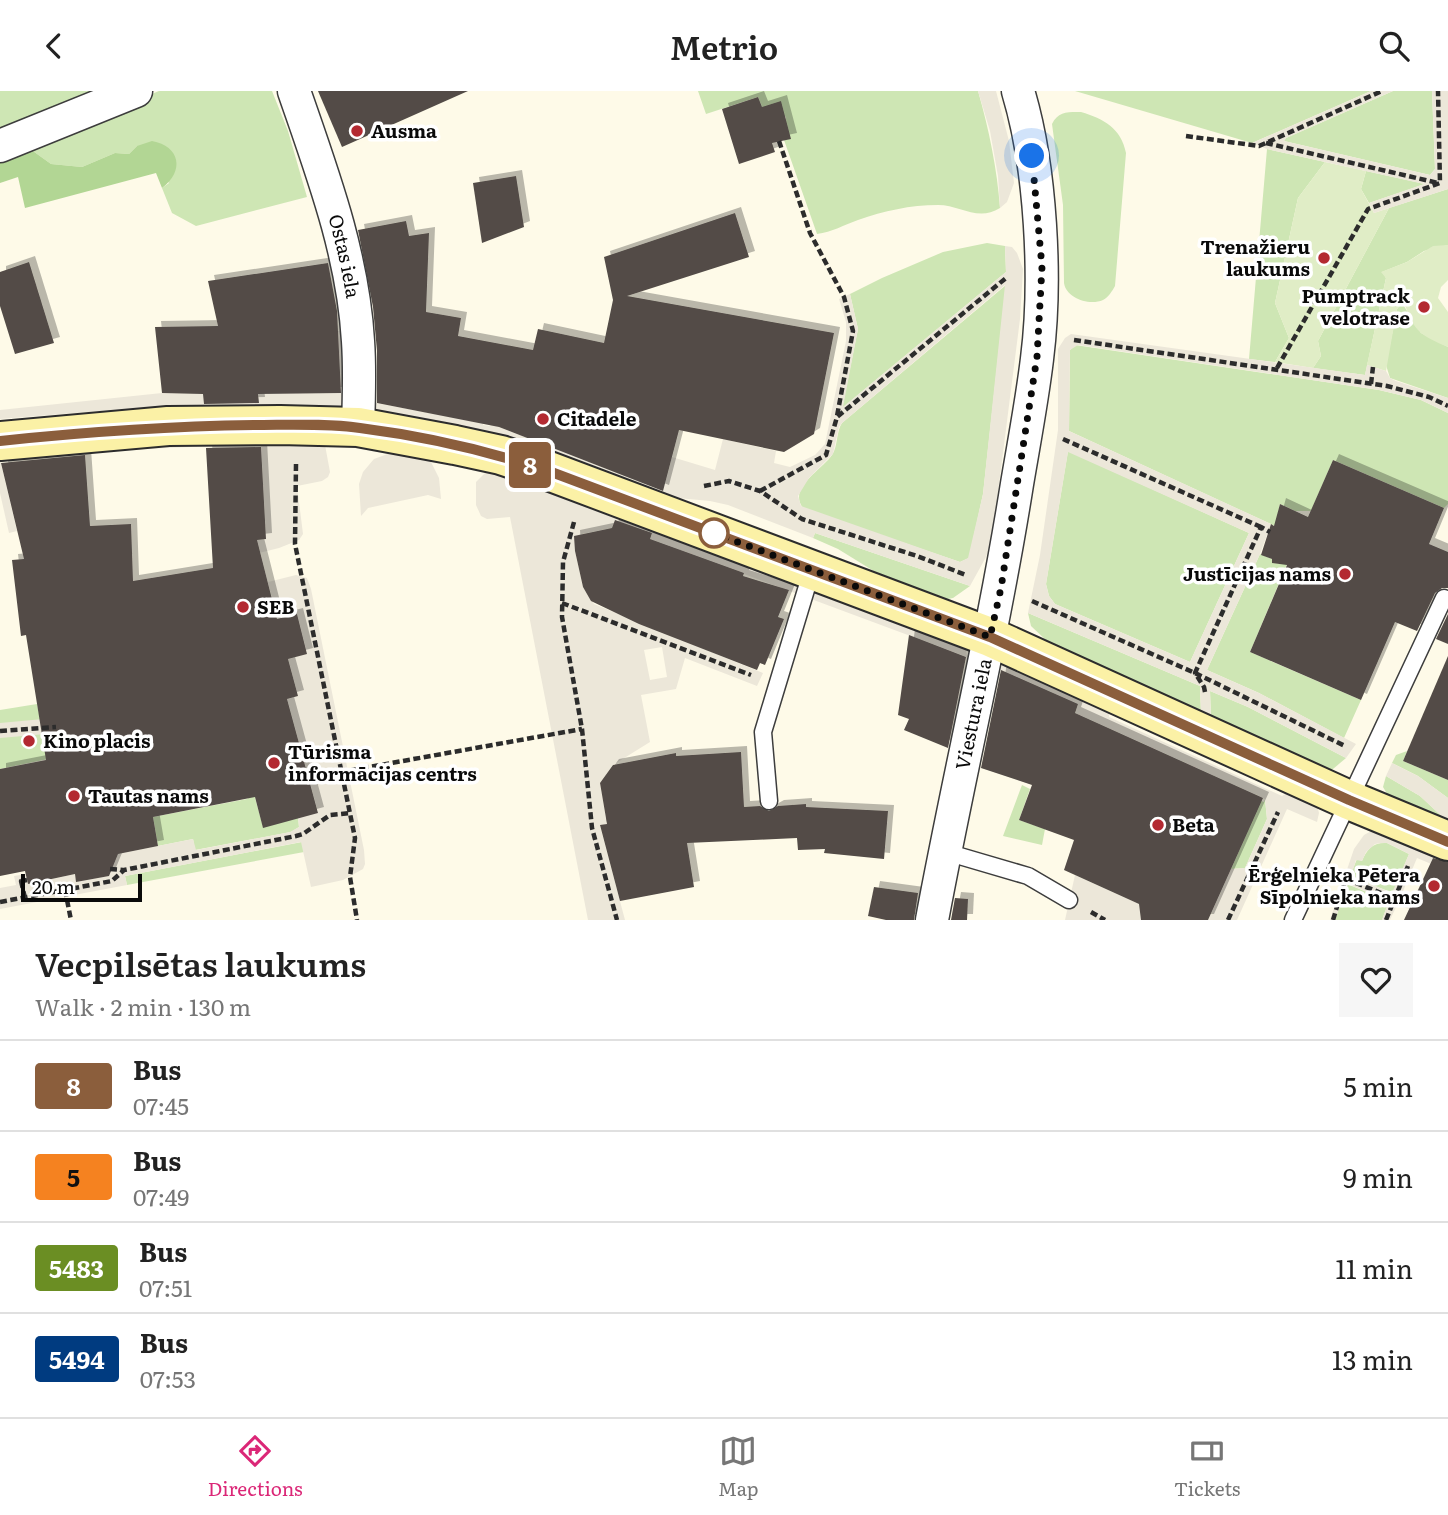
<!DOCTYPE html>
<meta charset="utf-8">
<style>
body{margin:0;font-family:Literata,serif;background:#f6f6f6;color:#222;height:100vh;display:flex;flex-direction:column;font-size:26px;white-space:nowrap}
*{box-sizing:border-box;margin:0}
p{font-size:23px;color:#767676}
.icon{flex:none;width:38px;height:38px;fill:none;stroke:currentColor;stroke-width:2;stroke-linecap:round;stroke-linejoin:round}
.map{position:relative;height:829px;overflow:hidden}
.sheet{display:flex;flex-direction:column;background:#fff;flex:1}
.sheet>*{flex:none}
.badge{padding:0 14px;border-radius:5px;font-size:24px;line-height:46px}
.scale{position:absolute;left:21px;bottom:18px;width:121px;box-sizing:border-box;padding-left:7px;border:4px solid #0a0a0a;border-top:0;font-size:19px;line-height:24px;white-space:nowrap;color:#0a0a0a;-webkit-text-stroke:5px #fff;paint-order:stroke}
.you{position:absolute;width:35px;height:35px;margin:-18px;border:5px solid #fff;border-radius:50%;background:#1a73e8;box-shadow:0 0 0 10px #1a73e833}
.map>.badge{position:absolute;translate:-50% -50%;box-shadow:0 0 0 4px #fff}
.round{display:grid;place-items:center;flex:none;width:74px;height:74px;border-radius:0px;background:#f6f6f6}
.summary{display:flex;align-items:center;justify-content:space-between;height:119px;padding:0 35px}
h1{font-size:33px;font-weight:600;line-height:52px}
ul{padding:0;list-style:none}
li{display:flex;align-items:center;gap:21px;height:91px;padding:0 35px;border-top:2px solid #e0e0e0}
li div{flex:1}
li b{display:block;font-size:26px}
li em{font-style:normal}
li .badge{min-width:77px;font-weight:700;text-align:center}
header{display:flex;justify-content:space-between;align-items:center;height:91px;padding:0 35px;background:#fff;font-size:32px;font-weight:600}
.dock{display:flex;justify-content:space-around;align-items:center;height:98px;border-top:2px solid #e0e0e0;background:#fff;font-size:19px;color:#767676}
.dock a{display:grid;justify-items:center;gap:4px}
.dock .current{color:#db2777}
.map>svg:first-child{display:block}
.green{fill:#cee6b4}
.forest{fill:#b2d694}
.pitch{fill:#e0edc6}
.plaza{fill:#ece7d9;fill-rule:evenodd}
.building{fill:#524b47;filter:url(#shadow)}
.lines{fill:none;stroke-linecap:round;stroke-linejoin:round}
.service-casing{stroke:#3d3d3d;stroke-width:19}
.minor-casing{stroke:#3d3d3d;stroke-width:35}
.secondary-casing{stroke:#2c2c2c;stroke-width:42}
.path{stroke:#2c2c2c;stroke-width:4.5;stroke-dasharray:7 3.5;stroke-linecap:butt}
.service{stroke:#fff;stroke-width:16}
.minor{stroke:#fff;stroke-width:32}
.secondary{stroke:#fbf1a6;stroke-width:38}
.line-casing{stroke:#fff;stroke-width:16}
.line{stroke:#8b5e3c;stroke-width:10}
.walk{stroke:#0a0a0a;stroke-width:7;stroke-dasharray:0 12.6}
.poi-dot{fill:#b32931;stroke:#fff;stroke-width:2.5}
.stop-dot{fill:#fff;stroke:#8b5e3c;stroke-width:3.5}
.labels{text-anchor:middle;stroke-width:7;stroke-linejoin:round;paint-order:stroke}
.poi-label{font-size:19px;font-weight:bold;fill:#0a0a0a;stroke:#fff;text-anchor:start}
.street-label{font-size:19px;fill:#0a0a0a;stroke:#fff}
</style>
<header><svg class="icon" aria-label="back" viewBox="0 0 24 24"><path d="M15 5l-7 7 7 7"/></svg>Metrio<svg class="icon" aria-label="search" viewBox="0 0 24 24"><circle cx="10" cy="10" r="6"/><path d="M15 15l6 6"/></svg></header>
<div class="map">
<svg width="1448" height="829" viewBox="0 0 1448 829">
<defs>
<filter id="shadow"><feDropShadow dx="6" dy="-6" stdDeviation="0" flood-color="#0004"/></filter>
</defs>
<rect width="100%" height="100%" fill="#fefae8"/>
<g class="green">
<polygon points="0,0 104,0 0,44"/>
<polygon points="159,0 272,0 288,40 307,106 196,135 172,122 162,97 169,92 137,55 129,63 115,62 82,76 51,73 26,55"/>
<path d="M698,0H978C989,39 997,77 1000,117C978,131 960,114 938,114C910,114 884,120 858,129C844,134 832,141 817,143L784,49L786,26L762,16L758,6L706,23Z"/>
<polygon points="1075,0 1371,0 1252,52"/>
<polygon points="1393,0 1432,0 1435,78 1430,84 1284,50 1286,47"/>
<path d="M1081,21C1104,28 1121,37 1126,62L1115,195C1112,200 1109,206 1103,209C1089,215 1066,207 1064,192L1063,114L1052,33C1058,20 1069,21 1081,21Z"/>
<polygon points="1267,58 1325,71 1298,107 1275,212 1289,247 1275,271 1249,268"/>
<polygon points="1366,80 1425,93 1369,112 1361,98"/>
<polygon points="1448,98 1448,154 1424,160 1407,171 1382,181 1386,187 1365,284 1313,277 1321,265 1318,250 1389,117"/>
<polygon points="987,152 1005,155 1006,181 842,317 858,238 850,203 882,187 943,161"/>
<path d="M1006,194L983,403L969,467L960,471L804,418C786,398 822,379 832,364C838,355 836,341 842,332Z"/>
<polygon points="1402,212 1421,242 1448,256 1448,307 1390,287 1386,274 1397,218"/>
<polygon points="1075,254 1379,299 1421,309 1448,322 1448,413 1444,417 1333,369 1311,420 1295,420 1280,413 1275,435 1069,340 1070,259"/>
<polygon points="1068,360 1249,442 1190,571 1055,513 1049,505 1046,493"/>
<polygon points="815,442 970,495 953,507 938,510 898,495 838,458 813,447"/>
<polygon points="1260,463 1272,468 1272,472 1287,473 1250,561 1361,609 1344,647 1259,602 1207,579"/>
<polygon points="1028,522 1200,595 1201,622 1048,551 1031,535"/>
<polygon points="1210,600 1248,616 1346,667 1333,678 1324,680 1211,626"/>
<polygon points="37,613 48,668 0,678 0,619"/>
<polygon points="1407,660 1403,670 1448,689 1448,707 1418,685 1392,672 1396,664"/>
<polygon points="1386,685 1420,705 1448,731 1389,706 1383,696"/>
<polygon points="1022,694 1030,698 1019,729 1045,738 1042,754 1003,745"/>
<polygon points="254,703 263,736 298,726 299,736 291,741 195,759 193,748 158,755 153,726 247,708"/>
<polygon points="1265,708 1267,728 1245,777 1231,778 1261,710 1264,711"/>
<polygon points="302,751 304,761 127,794 125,785"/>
<path d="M1387,752L1409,763L1393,802L1350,785L1357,768L1362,770C1367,758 1373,751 1387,752Z"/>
<polygon points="1347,793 1389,810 1382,829 1335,829"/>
</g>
<path class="forest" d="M152,50C180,55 185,80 162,97L156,82L25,117L18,86L0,92V68L26,55L51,73L82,76L115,62L129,63L137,55Z"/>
<g class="pitch">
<polygon points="1325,71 1366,80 1361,98 1374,122 1389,117 1318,250 1321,265 1313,277 1275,271 1289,247 1275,212 1298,107"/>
<path d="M1448,154V189L1441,196L1438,207L1448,221V256C1422,245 1414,241 1405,214L1402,212L1397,218L1386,280L1367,274L1386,187L1381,181L1407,171L1433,155Z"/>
</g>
<g class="plaza">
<polygon points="978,0 996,0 1009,50 1014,92 1007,111 1000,117 998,85 990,40"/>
<polygon points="1371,0 1393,0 1286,47 1284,50 1430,84 1435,78 1432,0 1448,0 1448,98 1374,122 1369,112 1424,93 1267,58 1252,52"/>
<path d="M1005,155L1012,156L1017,162L1023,178L1020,228L992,448L986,466L970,495L815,442L813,447L728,414L710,410L667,406L373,327L371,311L483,332V334L490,335L491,333L663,398L672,366L715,379L723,348L776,360L774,372L790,376L815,364L825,353L846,250V231L839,208L850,203L858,238L843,316L1006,181ZM1005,194L983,403L968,467L960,471L801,415L798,405L809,387L833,363L839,336L842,332Z"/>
<polygon points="348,239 344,318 164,315 0,328 0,319 162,302 339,302 338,240"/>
<path d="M1071,243L1365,284L1367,274L1386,280L1390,287L1396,290L1448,307V322L1421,309L1379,299L1078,254L1070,259L1069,340L1271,433L1260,463L1207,579L1259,602L1356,653L1346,667L1248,616L1210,600L1211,626L1201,622L1200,595L1028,522L1040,464L1058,339V258L1065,247ZM1068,361L1249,442L1190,571L1055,513L1049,505L1046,493Z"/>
<polygon points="89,351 325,354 330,381 328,386 322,390 297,395 303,443 299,449 279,457 243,466 243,450 266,448 261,353 96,360 0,368 17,440 9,442 0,402 0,359"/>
<polygon points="393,361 430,369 439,387 441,408 428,404 368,417 361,425 359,393 363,381 374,368"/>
<path d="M494,379L966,557L967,566L658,451L612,437L582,443L575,449V460L583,496L594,513L763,582L757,595L685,567L676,598L641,604L650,651L613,674L600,692L607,733L600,735L625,829H588L510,426L487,428L481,425L476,414V391L487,380ZM662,556L667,586L650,589L644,559Z"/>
<polygon points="296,484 307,487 311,498 364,759 365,773 363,778 343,789 311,796 301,751 125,785 127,794 0,818 0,797 16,794 14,785 26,783 28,793 75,783 76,790 108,785 110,781 107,765 193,748 196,759 290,741 299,736 298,726 318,721 287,608 298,605 288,568 307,562 297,523 277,528 268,491"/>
<polygon points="1001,570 1109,621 1109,626 1282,705 1290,700 1316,710 1319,722 1317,731 1287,718 1237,829 1208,829 1231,778 1245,777 1267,728 1265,708 1075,622 1077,613 995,577"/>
<polygon points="54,627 57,642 0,647 0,632"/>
<polygon points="1392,672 1418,685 1448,707 1448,731 1420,705 1386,685"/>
<path d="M1373,739L1448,764V780L1417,767L1401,805L1413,810L1409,818L1397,814L1390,829H1382L1389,810L1348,793L1335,829H1330L1354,758L1364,744ZM1381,752H1387L1409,763L1392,802L1351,785L1356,769L1362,770L1366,761L1375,753Z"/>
<polygon points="1075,784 1139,813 1141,829 1065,829"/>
</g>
<g class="building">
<polygon points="318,0 468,0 342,56"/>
<polygon points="758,6 762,16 781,10 791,48 772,52 775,61 739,73 722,18"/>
<polygon points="516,85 524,136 482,152 473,92"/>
<polygon points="735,122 749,166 627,205 834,242 814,343 784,361 679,339 663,400 499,336 377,312 377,260 373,216 358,139 406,130 409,145 429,142 426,221 461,227 458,245 533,259 538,238 604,252 613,209 604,166"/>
<polygon points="29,171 54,252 15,263 0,215 0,181"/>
<polygon points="328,172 337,220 341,302 258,303 259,312 204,313 203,303 162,302 155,236 218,235 208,190"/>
<polygon points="261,356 266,448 257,449 277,528 297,523 307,563 288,568 298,605 287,608 318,722 263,737 255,706 153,726 158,755 118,763 109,785 76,791 75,783 28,793 25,780 0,785 0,678 46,669 26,544 21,545 12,469 24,468 1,372 85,364 90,435 131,433 133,490 213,477 206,357"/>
<polygon points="1333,369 1444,417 1429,453 1448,461 1448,497 1442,497 1435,502 1417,540 1395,531 1361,609 1250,561 1287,474 1272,472 1272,468 1261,464 1271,433 1274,435 1280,413 1308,426"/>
<polygon points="615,429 652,442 650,448 744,482 743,485 789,499 778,526 784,528 765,574 760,572 757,579 639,533 591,510 583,496 575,460 574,445 612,437"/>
<polygon points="1448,523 1448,553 1436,548"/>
<polygon points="909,544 966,566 948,657 904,639 909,628 898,624"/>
<polygon points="1448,565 1448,689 1403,670"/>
<polygon points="1001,579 1078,613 1075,622 1263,707 1208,829 1141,829 1139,813 1064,779 1074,749 1019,729 1032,694 981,677"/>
<polygon points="741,661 744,716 760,715 769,720 778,715 806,713 806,716 888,720 884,768 824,762 825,758 798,759 797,747 687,752 694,796 620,810 600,734 607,733 600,692 613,674 676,662 676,665"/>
<polygon points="1433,767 1448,771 1448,829 1404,829"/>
<polygon points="874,796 918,802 914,829 886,829 868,825"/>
<polygon points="955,807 968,808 967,829 951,829"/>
</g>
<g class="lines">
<g class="service-casing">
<g id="service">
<polyline points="769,710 763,641 812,479"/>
<polyline points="946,761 1028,785 1069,809"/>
<polyline points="1293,829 1444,507"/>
</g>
</g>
<g class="minor-casing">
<g id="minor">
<path id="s1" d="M294,0C322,81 353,163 358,250C360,278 359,308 358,336"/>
<polyline points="0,55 136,0"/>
<path id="s2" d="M932,829C959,683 994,539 1017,393C1024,351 1032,310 1037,268C1047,189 1041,76 1018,0"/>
</g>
</g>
<g class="secondary-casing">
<polyline id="secondary" points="0,350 168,335 280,334 358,336 455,354 501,364 546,379 990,546 1349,709 1448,750"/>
</g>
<g class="path">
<polyline points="1186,45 1259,55 1382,0"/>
<polyline points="779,50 810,142 844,206 853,240 837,325"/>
<polyline points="1266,52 1438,92"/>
<polyline points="1074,249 1387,295 1429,306 1448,315"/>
<polyline points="1277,277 1368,118 1440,92 1438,0"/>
<polyline points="1371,293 1373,276"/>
<polyline points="1063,348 1261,436"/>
<polyline points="296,373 295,453 355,747 350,786 357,829"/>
<polyline points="704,395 729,390 760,400 802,428 917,465 966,484"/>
<polyline points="760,400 826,364 837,326 1006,187"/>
<polyline points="574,431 563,471 562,526 582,638 592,737 617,829"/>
<polyline points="1032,510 1195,582 1345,655"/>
<polyline points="562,512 751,584"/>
<polyline points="1205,601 1204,596 1195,582 1261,436 1270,441"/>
<polyline points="0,640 56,636"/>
<polyline points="341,681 582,638"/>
<polyline points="110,778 123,779"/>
<polyline points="1346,788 1411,814"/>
<polyline points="65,799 71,829"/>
<polyline points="25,807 21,790 27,789"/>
<polyline points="0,811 112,790 124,779 296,745 303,743 330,724 350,722"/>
<polyline points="1091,821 1105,829"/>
<polyline points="1228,829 1278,721"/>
<polyline points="1333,829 1344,793"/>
<polyline points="1386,829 1408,775"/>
</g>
<use href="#service" class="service"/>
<use href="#minor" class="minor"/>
<use href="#secondary" class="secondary"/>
</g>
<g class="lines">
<g class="line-casing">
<path id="line" d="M0,350C85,341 169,335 254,334C288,334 325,332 360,337C423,345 485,359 546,379L990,546L1349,709L1448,751"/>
</g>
<use href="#line" class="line"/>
<polyline class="walk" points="714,442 990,546 1001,497 1037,266 1042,176 1032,65"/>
</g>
<g class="poi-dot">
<circle cx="357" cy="40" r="7"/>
<circle cx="1324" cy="167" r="7"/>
<circle cx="1424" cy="216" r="7"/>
<circle cx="543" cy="328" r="7"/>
<circle cx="1345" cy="483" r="7"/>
<circle cx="243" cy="516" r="7"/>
<circle cx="29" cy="650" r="7"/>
<circle cx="274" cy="672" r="7"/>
<circle cx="74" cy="705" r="7"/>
<circle cx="1158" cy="734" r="7"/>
<circle cx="1434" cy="795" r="7"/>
</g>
<circle class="stop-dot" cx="714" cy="442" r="14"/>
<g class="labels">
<g class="poi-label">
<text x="371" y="47">Ausma</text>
<text x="1310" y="163" text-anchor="end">Trenažieru<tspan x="1310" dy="22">laukums</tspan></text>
<text x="1410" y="212" text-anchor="end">Pumptrack<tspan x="1410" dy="22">velotrase</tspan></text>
<text x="557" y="335">Citadele</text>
<text x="1331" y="490" text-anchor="end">Justīcijas nams</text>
<text x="257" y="523">SEB</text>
<text x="43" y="657">Kino placis</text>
<text x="288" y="668">Tūrisma<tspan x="288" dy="22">informācijas centrs</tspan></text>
<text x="88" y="712">Tautas nams</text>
<text x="1172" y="741">Beta</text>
<text x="1420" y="791" text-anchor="end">Ērģelnieka Pētera<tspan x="1420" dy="22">Sīpolnieka nams</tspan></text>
</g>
<g class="street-label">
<text dy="7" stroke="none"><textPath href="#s1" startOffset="173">Ostas iela</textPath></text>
<text dy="7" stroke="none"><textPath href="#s2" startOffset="210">Viestura iela</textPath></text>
</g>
</g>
</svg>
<div class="scale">20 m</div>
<div class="you" style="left:1032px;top:65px"></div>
<b class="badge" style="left:530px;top:374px;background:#8b5e3c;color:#fff">8</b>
</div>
<section class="sheet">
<div class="summary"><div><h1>Vecpilsētas laukums</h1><p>Walk · 2 min · 130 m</p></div><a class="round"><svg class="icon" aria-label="heart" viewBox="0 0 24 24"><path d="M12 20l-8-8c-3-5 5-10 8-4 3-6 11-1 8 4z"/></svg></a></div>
<ul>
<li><span class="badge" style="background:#8b5e3c;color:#fff">8</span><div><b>Bus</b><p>07:45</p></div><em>5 min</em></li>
<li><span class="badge" style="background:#f58220;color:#111">5</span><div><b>Bus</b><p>07:49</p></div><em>9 min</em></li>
<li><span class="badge" style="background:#6b8e23;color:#fff">5483</span><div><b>Bus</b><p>07:51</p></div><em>11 min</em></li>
<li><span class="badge" style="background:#003b80;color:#fff">5494</span><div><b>Bus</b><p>07:53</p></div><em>13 min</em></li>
</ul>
</section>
<nav class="dock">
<a class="current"><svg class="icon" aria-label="directions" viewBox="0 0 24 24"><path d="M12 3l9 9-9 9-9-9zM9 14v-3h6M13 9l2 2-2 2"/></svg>Directions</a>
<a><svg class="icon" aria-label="map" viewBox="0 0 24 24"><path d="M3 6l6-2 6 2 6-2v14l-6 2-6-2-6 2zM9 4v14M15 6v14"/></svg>Map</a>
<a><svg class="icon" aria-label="tickets" viewBox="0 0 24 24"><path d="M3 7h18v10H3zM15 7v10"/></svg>Tickets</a>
</nav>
